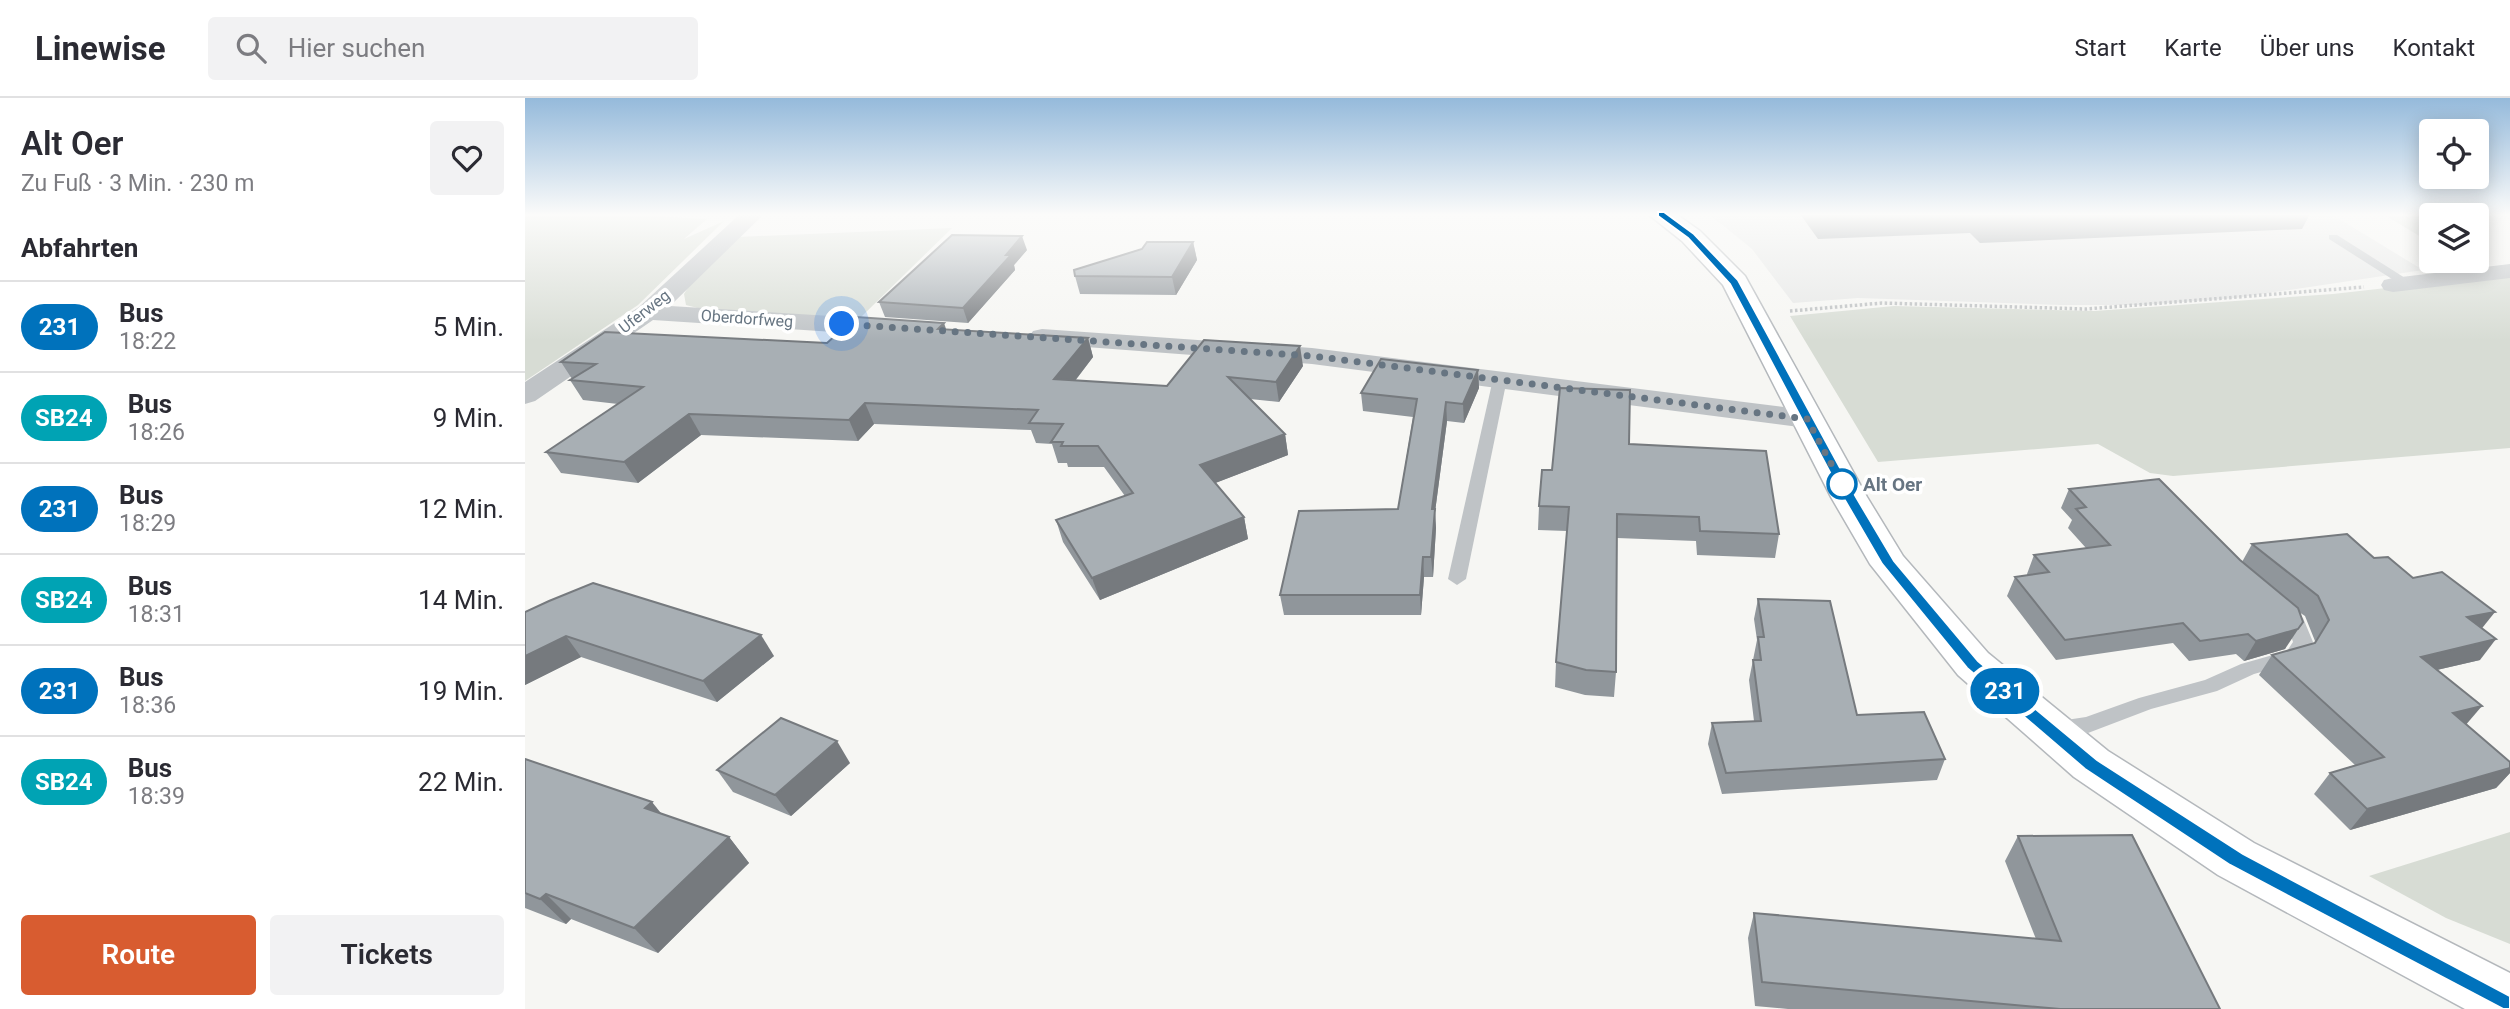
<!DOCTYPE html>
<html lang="de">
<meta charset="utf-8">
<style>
body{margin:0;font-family:Roboto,sans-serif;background:#f2f2f3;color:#2b2b33;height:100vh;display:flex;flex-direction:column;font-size:26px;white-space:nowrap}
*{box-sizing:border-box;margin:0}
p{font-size:23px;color:#7c7c81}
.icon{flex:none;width:38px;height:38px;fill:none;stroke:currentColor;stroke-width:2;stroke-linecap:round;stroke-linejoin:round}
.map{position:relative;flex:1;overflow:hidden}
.panel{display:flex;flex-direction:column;background:#fff;width:525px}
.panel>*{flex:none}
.badge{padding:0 14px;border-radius:23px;font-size:24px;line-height:46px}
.fabs{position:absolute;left:1894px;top:21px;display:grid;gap:14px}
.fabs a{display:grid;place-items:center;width:70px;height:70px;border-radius:7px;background:#fff;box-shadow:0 4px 18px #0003;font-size:35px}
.you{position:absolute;width:35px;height:35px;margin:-18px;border:5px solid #fff;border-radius:50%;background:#1a73e8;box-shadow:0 0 0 10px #1a73e833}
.map>.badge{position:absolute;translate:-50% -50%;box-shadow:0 0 0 4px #fff}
h2{padding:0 21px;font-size:26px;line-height:63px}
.round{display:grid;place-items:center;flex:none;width:74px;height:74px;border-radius:7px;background:#f2f2f3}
.overview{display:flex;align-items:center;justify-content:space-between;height:119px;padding:0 21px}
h1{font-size:33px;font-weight:600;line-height:52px}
.primary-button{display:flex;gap:14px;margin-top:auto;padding:14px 21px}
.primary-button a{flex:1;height:80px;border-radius:7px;background:#d85c30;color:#fff;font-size:28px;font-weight:600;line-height:80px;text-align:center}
.primary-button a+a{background:#f2f2f3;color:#2b2b33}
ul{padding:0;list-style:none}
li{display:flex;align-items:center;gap:21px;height:91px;padding:0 21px;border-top:2px solid #e1e1e2}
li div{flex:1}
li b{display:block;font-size:26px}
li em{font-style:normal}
li .badge{min-width:77px;font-weight:700;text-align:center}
header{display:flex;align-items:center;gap:42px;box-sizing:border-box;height:98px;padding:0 35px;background:#fff;border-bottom:2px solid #e1e1e2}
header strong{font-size:33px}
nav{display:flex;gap:38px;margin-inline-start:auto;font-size:24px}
.search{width:490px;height:63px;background:#f2f2f3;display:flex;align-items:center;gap:18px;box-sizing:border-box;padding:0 24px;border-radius:7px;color:#7c7c81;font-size:26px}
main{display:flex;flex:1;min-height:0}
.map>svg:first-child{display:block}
.built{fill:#e6e7e6}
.green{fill:#d7dcd4}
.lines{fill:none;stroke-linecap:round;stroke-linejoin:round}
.secondary-casing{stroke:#b4b8bc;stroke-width:3}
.path{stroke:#b9bcbe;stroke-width:3.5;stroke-dasharray:2.5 2.5;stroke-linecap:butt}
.lane{fill:#bfc3c6;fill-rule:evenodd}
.street{fill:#bfc3c6;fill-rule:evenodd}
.secondary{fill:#fff;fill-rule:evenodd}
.wall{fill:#90969b}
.shaded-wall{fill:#767a7e}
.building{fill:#a8afb4;stroke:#767a7e;stroke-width:2}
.line{fill:#0072bc;stroke:#fff;stroke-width:2}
.walk{stroke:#677582;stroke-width:7;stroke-dasharray:0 12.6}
.stop-dot{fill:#fff;stroke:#0072bc;stroke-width:3.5}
.labels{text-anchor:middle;stroke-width:7;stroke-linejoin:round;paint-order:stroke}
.far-street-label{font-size:16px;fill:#677582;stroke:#fff}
.stop-label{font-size:19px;font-weight:bold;fill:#677582;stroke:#fff;text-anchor:start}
</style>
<header>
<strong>Linewise</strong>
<div class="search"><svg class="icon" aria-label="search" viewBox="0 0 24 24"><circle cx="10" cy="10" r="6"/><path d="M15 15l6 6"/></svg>Hier suchen</div>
<nav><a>Start</a><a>Karte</a><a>Über uns</a><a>Kontakt</a></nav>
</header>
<main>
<section class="panel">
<div class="overview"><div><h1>Alt Oer</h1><p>Zu Fuß · 3 Min. · 230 m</p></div><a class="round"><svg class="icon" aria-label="heart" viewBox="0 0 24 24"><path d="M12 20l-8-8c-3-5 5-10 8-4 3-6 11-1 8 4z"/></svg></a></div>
<h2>Abfahrten</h2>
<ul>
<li><span class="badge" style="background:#0072bc;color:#fff">231</span><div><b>Bus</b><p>18:22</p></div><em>5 Min.</em></li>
<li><span class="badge" style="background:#00a3b4;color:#fff">SB24</span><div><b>Bus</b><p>18:26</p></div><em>9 Min.</em></li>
<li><span class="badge" style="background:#0072bc;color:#fff">231</span><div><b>Bus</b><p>18:29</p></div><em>12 Min.</em></li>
<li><span class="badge" style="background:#00a3b4;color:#fff">SB24</span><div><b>Bus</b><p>18:31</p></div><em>14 Min.</em></li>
<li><span class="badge" style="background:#0072bc;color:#fff">231</span><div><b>Bus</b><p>18:36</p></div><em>19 Min.</em></li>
<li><span class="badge" style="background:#00a3b4;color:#fff">SB24</span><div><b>Bus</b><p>18:39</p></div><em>22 Min.</em></li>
</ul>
<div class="primary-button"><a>Route</a><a>Tickets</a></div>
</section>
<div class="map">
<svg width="1985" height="911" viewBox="0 0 1985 911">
<rect width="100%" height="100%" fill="#f6f6f3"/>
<polygon class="built" points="1184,116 1806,116 1898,172 1710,200 1617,207 1535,207 1333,200 1268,205 1227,151"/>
<g class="green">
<polygon points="0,116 94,116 182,121 159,141 199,123 113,207 0,283"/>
<polygon points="1858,116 1914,116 1916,117 1906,117 1906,145"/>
<polygon points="427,130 334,221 196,216 161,207 159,196 169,180 212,139"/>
<polygon points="1985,176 1985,350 1648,378 1625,375 1573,346 1353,364 1265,218 1369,208 1569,213 1808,196"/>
<polygon points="1985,734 1985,846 1921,820 1844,778"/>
</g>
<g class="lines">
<g class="secondary-casing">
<polygon id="secondary" points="1123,116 1151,116 1175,133 1220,178 1342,399 1378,458 1463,555 1583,653 1729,745 1985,875 1985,911 1940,911 1693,777 1549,679 1433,577 1345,466 1306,399 1198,187 1157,143"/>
</g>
<polyline class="path" points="1265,213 1357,205 1561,211 1839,189"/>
<g class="lane">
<polygon points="1804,137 1812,137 1888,185 1882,189 1878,188 1804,141"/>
<polygon points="975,277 982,281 941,481 932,487 923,481 968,281"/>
<polygon points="1757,507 1778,520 1788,544 1776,563 1729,576 1692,593 1626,611 1563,635 1528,639 1521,637 1518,631 1521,625 1561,619 1614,600 1680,582 1716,566 1762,553 1768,544 1763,528 1748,513 1750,509"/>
</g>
<g class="street">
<polygon points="215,116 239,116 145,208 370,222 379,224 383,230 379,236 370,238 128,222 10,303 0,306 0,284 114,209"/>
<polygon points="1985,166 1985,180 1868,194 1859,192 1856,187 1859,182 1868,180"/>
<polygon points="517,231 787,250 1282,312 1293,315 1297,321 1293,327 1282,330 787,266 508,245 504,239 508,233"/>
</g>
<use href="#secondary" class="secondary"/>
</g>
<g class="wall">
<polygon points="1275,116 1785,116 1777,131 1455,145 1445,135 1293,141"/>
<polygon points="668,144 672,162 651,197 555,196 550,178"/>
<polygon points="502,152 489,167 490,172 443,225 360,219 354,204"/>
<polygon points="421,232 563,240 568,259 550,283 642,288 778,268 754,304 725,301 760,336 763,357 690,385 719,419 723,441 575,502 538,444 531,422 600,398 579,369 543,369 542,365 533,365 527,346 511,345 506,332 349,326 333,343 176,337 113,385 36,375 21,354 93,306 58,302 45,282 47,281 36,264 302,245"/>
<polygon points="953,272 954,290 939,325 922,323 910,414 911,430 908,479 899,479 896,517 759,517 755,497 873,411 888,319 838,313 836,295"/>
<polygon points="1104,346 1254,436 1250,460 1172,457 1171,443 1092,440 1091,574 1089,599 1060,597 1030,589 1031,564 1042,433 1013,432 1014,408 1027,372"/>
<polygon points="1544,391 1717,464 1727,446 1849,460 1888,480 1957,530 1955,562 1912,572 1941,626 1985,664 1985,675 1971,690 1825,732 1789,696 1805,675 1830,667 1734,577 1747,557 1789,545 1790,543 1780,518 1774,514 1760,551 1719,563 1711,556 1664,563 1648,545 1531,562 1482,498 1490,479 1502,477 1502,476 1509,457 1561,450 1543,430 1547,422 1536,410"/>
<polygon points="1233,501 1332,617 1420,661 1412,682 1197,696 1183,646 1187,625 1229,623 1224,582 1232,542 1229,521"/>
<polygon points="0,514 249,558 192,604 56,559 0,587"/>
<polygon points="0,661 136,716 204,739 224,765 133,855 46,821 41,826 0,810"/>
<polygon points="325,665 266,718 208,694 192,672"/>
<polygon points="1493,738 1695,911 1263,911 1230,908 1223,840 1229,815 1511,841 1480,763"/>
</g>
<g class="shaded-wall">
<polygon points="497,138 502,152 489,167 490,172 443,225 438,210"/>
<polygon points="668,144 672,162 651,197 647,179"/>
<polygon points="419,225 426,245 413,231"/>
<polygon points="563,240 568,259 535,302 529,281"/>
<polygon points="775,248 778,268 754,304 751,284"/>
<polygon points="953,272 954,290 939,325 938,306"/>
<polygon points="921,304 922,323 910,414 911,430 908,479 906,459 907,411"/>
<polygon points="340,305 349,326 333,343 324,322"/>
<polygon points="164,316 176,337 113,385 99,364"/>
<polygon points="760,336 763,357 680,389 675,367"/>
<polygon points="719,419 723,441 575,502 567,480"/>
<polygon points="898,459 899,479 896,517 895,497"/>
<polygon points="1970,514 1954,534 1942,519"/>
<polygon points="1778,524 1760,551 1719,563 1731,543"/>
<polygon points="236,537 249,558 192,604 178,583"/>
<polygon points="41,538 56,559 0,587 0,558"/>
<polygon points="1971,541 1955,562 1881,579 1896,559"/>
<polygon points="1957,608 1939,629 1928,615"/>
<polygon points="312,643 325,665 266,718 250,697"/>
<polygon points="1985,670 1985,675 1971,690 1825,732 1842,711"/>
<polygon points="127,704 148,730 120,710"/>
<polygon points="204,739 224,765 133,855 109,830"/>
<polygon points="21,796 46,821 41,826 15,801"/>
</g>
<g class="building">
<polygon points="1461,116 1503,116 1463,117"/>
<polygon points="427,137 497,138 481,157 486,157 438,210 354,204"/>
<polygon points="622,144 668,144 647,179 550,178 549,172 617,151"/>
<polygon points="331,219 419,225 413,231 563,240 529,281 642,288 679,242 775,248 751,284 703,279 760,336 675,367 719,419 567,480 531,422 608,395 573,348 536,348 538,344 526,344 538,326 504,325 513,312 340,305 324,322 164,316 99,364 21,354 118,289 45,282 71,266 36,264 80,234 302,245"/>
<polygon points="856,261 953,272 938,306 921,304 907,411 910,411 906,459 898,459 895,497 755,497 774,413 873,411 892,301 836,295"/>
<polygon points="1035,290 1105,292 1104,346 1241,353 1254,436 1175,433 1174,419 1092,416 1091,574 1061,572 1031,564 1044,409 1014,408 1017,372 1027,372"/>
<polygon points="1634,381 1715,462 1773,510 1778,524 1773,531 1731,543 1723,536 1675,543 1658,525 1540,542 1490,479 1524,474 1509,457 1585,447 1551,411 1561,409 1544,391"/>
<polygon points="1822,436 1849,460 1863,459 1888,480 1917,474 1970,514 1942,519 1971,541 1896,559 1957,608 1928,615 1985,664 1985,670 1842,711 1805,675 1859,659 1747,557 1790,545 1804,522 1793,498 1727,446"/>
<polygon points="68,485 236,537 178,583 41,538 0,558 0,514 24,503"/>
<polygon points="1233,501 1305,503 1332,617 1399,614 1420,661 1201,675 1187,625 1236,623 1228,562 1236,562 1233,539 1239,539"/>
<polygon points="256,620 312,643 250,697 192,672"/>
<polygon points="0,661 127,704 120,710 204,739 109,830 21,796 15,801 0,795"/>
<polygon points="1607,737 1695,911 1535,911 1237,884 1229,815 1536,843 1493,738"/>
</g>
<linearGradient id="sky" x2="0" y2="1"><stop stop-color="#95badb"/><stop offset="0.48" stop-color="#fbfbfa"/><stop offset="1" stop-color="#fbfbfa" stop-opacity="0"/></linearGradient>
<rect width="1985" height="243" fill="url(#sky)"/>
<polygon class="line" points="1133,114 1139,114 1169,136 1213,182 1331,399 1369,463 1453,563 1572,662 1718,756 1985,898 1985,911 1978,911 1705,767 1560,671 1442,570 1357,466 1318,399 1205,186 1163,140 1133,118"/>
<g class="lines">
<polyline class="walk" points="317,226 787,258 1282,321 1317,386"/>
</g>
<circle class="stop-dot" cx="1317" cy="386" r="14"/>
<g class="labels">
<g class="far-street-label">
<text transform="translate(119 213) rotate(-38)" y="6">Uferweg</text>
<text transform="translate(222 220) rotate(4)" y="6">Oberdorfweg</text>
</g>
<g class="stop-label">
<text x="1338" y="393">Alt Oer</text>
</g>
</g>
</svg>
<div class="fabs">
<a><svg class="icon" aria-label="locate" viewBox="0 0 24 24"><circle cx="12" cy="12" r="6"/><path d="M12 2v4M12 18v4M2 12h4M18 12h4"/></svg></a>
<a><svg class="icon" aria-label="layers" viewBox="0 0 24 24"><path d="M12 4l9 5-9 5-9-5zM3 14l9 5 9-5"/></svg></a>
</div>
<div class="you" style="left:317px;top:226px"></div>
<b class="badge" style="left:1480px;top:593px;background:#0072bc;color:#fff">231</b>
</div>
</main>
